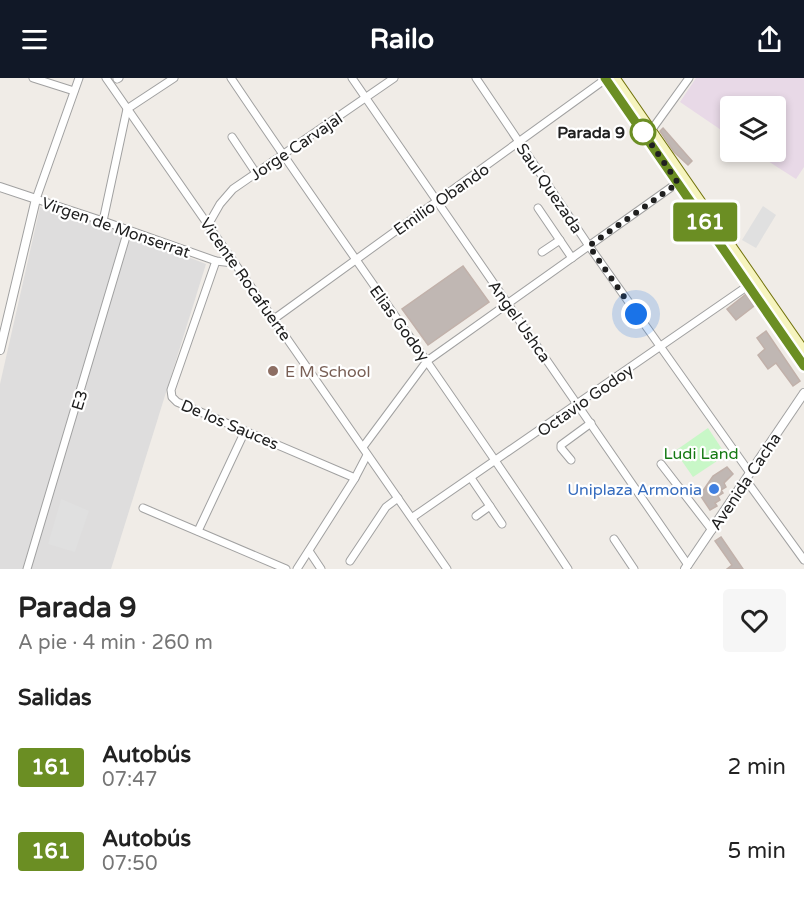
<!DOCTYPE html>
<html lang="es">
<meta charset="utf-8">
<style>
body{margin:0;font-family:"Varela Round",sans-serif;background:#f6f6f6;color:#222;height:100vh;display:flex;flex-direction:column;font-size:22px;white-space:nowrap}
*{box-sizing:border-box;margin:0}
p{font-size:20px;color:#767676}
.icon{flex:none;width:33px;height:33px;fill:none;stroke:currentColor;stroke-width:2;stroke-linecap:round;stroke-linejoin:round}
.map{position:relative;height:491px;overflow:hidden}
.sheet{display:flex;flex-direction:column;background:#fff;flex:1}
.sheet>*{flex:none}
.badge{padding:0 12px;border-radius:4px;font-size:21px;line-height:39px}
.controls{position:absolute;left:720px;top:18px;display:grid;gap:12px}
.controls a{display:grid;place-items:center;width:66px;height:66px;border-radius:6px;background:#fff;box-shadow:0 3px 9px #0003;font-size:30px}
.you{position:absolute;width:30px;height:30px;margin:-15px;border:4px solid #fff;border-radius:50%;background:#1a73e8;box-shadow:0 0 0 9px #1a73e833}
.map>.badge{position:absolute;translate:-50% -50%;box-shadow:0 0 0 3px #fff}
h2{padding:0 18px;font-size:22px;line-height:54px}
.round{display:grid;place-items:center;flex:none;width:63px;height:63px;border-radius:6px;background:#f6f6f6}
.head{display:flex;align-items:center;justify-content:space-between;height:102px;padding:0 18px}
h1{font-size:28px;font-weight:700;line-height:45px}
ul{padding:0;list-style:none}
li{display:flex;align-items:center;gap:18px;height:84px;padding:0 18px}
li div{flex:1}
li b{display:block;font-size:22px}
li em{font-style:normal}
li .badge{min-width:66px;font-weight:700;text-align:center}
header{display:flex;justify-content:space-between;align-items:center;height:78px;padding:0 18px;background:#111827;color:#fff;font-size:27px;font-weight:700}
.map>svg:first-child{display:block}
.residential{fill:#dedddd}
.industrial{fill:#e8d9e7}
.park{fill:#c8f7c7}
.parking{fill:#e0e0e0}
.building{fill:#c0b7b3;stroke:#c1b1aa;stroke-width:1.5}
.lines{fill:none;stroke-linecap:round;stroke-linejoin:round}
.minor-casing{stroke:#a1a1a1;stroke-width:9}
.tertiary-casing{stroke:#a1a1a1;stroke-width:10}
.secondary-casing{stroke:#71720b;stroke-width:11}
.minor{stroke:#fff;stroke-width:7}
.tertiary{stroke:#fff;stroke-width:8}
.secondary{stroke:#f6f4be;stroke-width:9}
.line-casing{stroke:#fff;stroke-width:14}
.line{stroke:#6b8e23;stroke-width:9}
.walk{stroke:#202020;stroke-width:6;stroke-dasharray:0 10.8}
.stop-dot{fill:#fff;stroke:#6b8e23;stroke-width:3}
.education-dot{fill:#8d6e63;stroke:#fff;stroke-width:2}
.shop-dot{fill:#3f7fe0;stroke:#fff;stroke-width:2}
.labels{text-anchor:middle;stroke-width:4.5;stroke-linejoin:round;paint-order:stroke}
.stop-label{font-size:16px;font-weight:bold;fill:#202020;stroke:#fff;text-anchor:end}
.street-label{font-size:16px;fill:#202020;stroke:#fff}
.education-label{font-size:16px;fill:#785e54;stroke:#fff;text-anchor:start}
.park-label{font-size:16px;fill:#147912;stroke:#fff}
.shop-label{font-size:16px;fill:#366cbe;stroke:#fff;text-anchor:end}
</style>
<header><svg class="icon" aria-label="menu" viewBox="0 0 24 24"><path d="M4 6h16M4 12h16M4 18h16"/></svg>Railo<svg class="icon" aria-label="share" viewBox="0 0 24 24"><path d="M12 15V3M7 8l5-5 5 5M5 13v7h14v-7"/></svg></header>
<div class="map">
<svg width="804" height="491" viewBox="0 0 804 491">
<rect width="100%" height="100%" fill="#f0ece7"/>
<polygon class="residential" points="40,129 102,146 206,186 111,491 0,491 0,306"/>
<polygon class="industrial" points="696,0 804,0 804,89 796,101 754,74 776,74 776,28 730,28 730,58 680,24"/>
<polygon class="park" points="708,350 726,377 693,399 675,373"/>
<g class="parking">
<polygon points="763,128 776,137 756,170 742,162"/>
<polygon points="61,421 89,433 75,474 48,466"/>
</g>
<g class="building">
<polygon points="663,50 692,83 688,87 674,74 660,53"/>
<polygon points="463,188 489,224 428,267 402,231"/>
<polygon points="746,216 754,228 736,242 727,231"/>
<polygon points="766,253 800,303 793,308 776,285 768,291 758,277 765,271 757,260"/>
<polygon points="727,389 733,396 724,405 726,409 721,412 723,415 718,418 720,422 715,425 717,428 710,432 700,417 713,398"/>
<polygon points="721,459 743,491 727,491 732,487 715,463"/>
</g>
<g class="lines">
<g class="minor-casing">
<g id="minor">
<polyline points="33,0 74,13"/>
<polyline points="79,0 36,121 103,143 216,183 233,185"/>
<polyline points="106,0 447,491"/>
<path d="M231,0C342,165 459,325 568,491"/>
<polyline points="352,0 688,487"/>
<polyline points="476,0 589,168 750,395"/>
<polyline points="117,1 119,0"/>
<polyline points="650,54 689,0"/>
<polyline points="232,59 256,95"/>
<polyline points="538,130 572,180"/>
<polyline points="103,143 127,31 174,0"/>
<polyline points="208,147 220,126 233,111 394,0"/>
<polyline points="542,174 560,162"/>
<polyline points="216,183 171,312 172,319 177,324 355,400"/>
<polyline points="274,241 607,0"/>
<polyline points="363,369 427,283 680,103"/>
<polyline points="571,382 561,370 561,367 591,345"/>
<polyline points="661,386 712,452"/>
<polyline points="471,400 502,446"/>
<polyline points="746,402 804,482"/>
<polyline points="143,430 286,491"/>
<polyline points="476,438 490,428"/>
<polyline points="413,439 752,205"/>
<polyline points="198,453 245,353"/>
<polyline points="614,461 634,491"/>
<polyline points="309,473 321,491"/>
<polyline points="350,483 386,429 398,420"/>
<polyline points="27,491 128,152"/>
<polyline points="297,491 355,400 367,377"/>
</g>
</g>
<g class="tertiary-casing">
<g id="tertiary">
<polyline points="0,109 36,121 0,272"/>
<polyline points="685,491 804,315"/>
</g>
</g>
<g class="secondary-casing">
<g id="secondary">
<polyline points="605,0 804,288"/>
<polyline points="615,0 804,273"/>
</g>
</g>
<use href="#minor" class="minor"/>
<use href="#tertiary" class="tertiary"/>
<use href="#secondary" class="secondary"/>
</g>
<g class="lines">
<g class="line-casing">
<polyline id="line" points="605,0 804,288"/>
</g>
<use href="#line" class="line"/>
<polyline class="walk" points="636,236 589,168 678,105 643,54"/>
</g>
<circle class="stop-dot" cx="643" cy="54" r="12"/>
<circle class="education-dot" cx="273" cy="293" r="6"/>
<circle class="shop-dot" cx="714" cy="411" r="6"/>
<g class="labels">
<g class="stop-label">
<text x="625" y="60">Parada 9</text>
</g>
<g class="street-label">
<text transform="translate(296 68) rotate(-34)" y="6">Jorge Carvajal</text>
<text transform="translate(550 110) rotate(56)" y="6">Saul Quezada</text>
<text transform="translate(441 121) rotate(-35)" y="6">Emilio Obando</text>
<text transform="translate(116 149) rotate(19)" y="6">Virgen de Monserrat</text>
<text transform="translate(246 201) rotate(55)" y="6">Vicente Rocafuerte</text>
<text transform="translate(520 243) rotate(55)" y="6">Angel Ushca</text>
<text transform="translate(400 245) rotate(54)" y="6">Elias Godoy</text>
<text transform="translate(79 322) rotate(-73)" y="6">E3</text>
<text transform="translate(585 322) rotate(-35)" y="6">Octavio Godoy</text>
<text transform="translate(230 346) rotate(23)" y="6">De los Sauces</text>
<text transform="translate(745 403) rotate(-56)" y="6">Avenida Cacha</text>
</g>
<g class="education-label">
<text x="285" y="299">E M School</text>
</g>
<g class="park-label">
<text x="701" y="381">Ludi Land</text>
</g>
<g class="shop-label">
<text x="702" y="417">Uniplaza Armonia</text>
</g>
</g>
</svg>
<div class="controls">
<a><svg class="icon" aria-label="layers" viewBox="0 0 24 24"><path d="M12 4l9 5-9 5-9-5zM3 14l9 5 9-5"/></svg></a>
</div>
<div class="you" style="left:636px;top:236px"></div>
<b class="badge" style="left:705px;top:144px;background:#6b8e23;color:#fff">161</b>
</div>
<section class="sheet">
<div class="head"><div><h1>Parada 9</h1><p>A pie · 4 min · 260 m</p></div><a class="round"><svg class="icon" aria-label="heart" viewBox="0 0 24 24"><path d="M12 20l-8-8c-3-5 5-10 8-4 3-6 11-1 8 4z"/></svg></a></div>
<h2>Salidas</h2>
<ul>
<li><span class="badge" style="background:#6b8e23;color:#fff">161</span><div><b>Autobús</b><p>07:47</p></div><em>2 min</em></li>
<li><span class="badge" style="background:#6b8e23;color:#fff">161</span><div><b>Autobús</b><p>07:50</p></div><em>5 min</em></li>
</ul>
</section>
